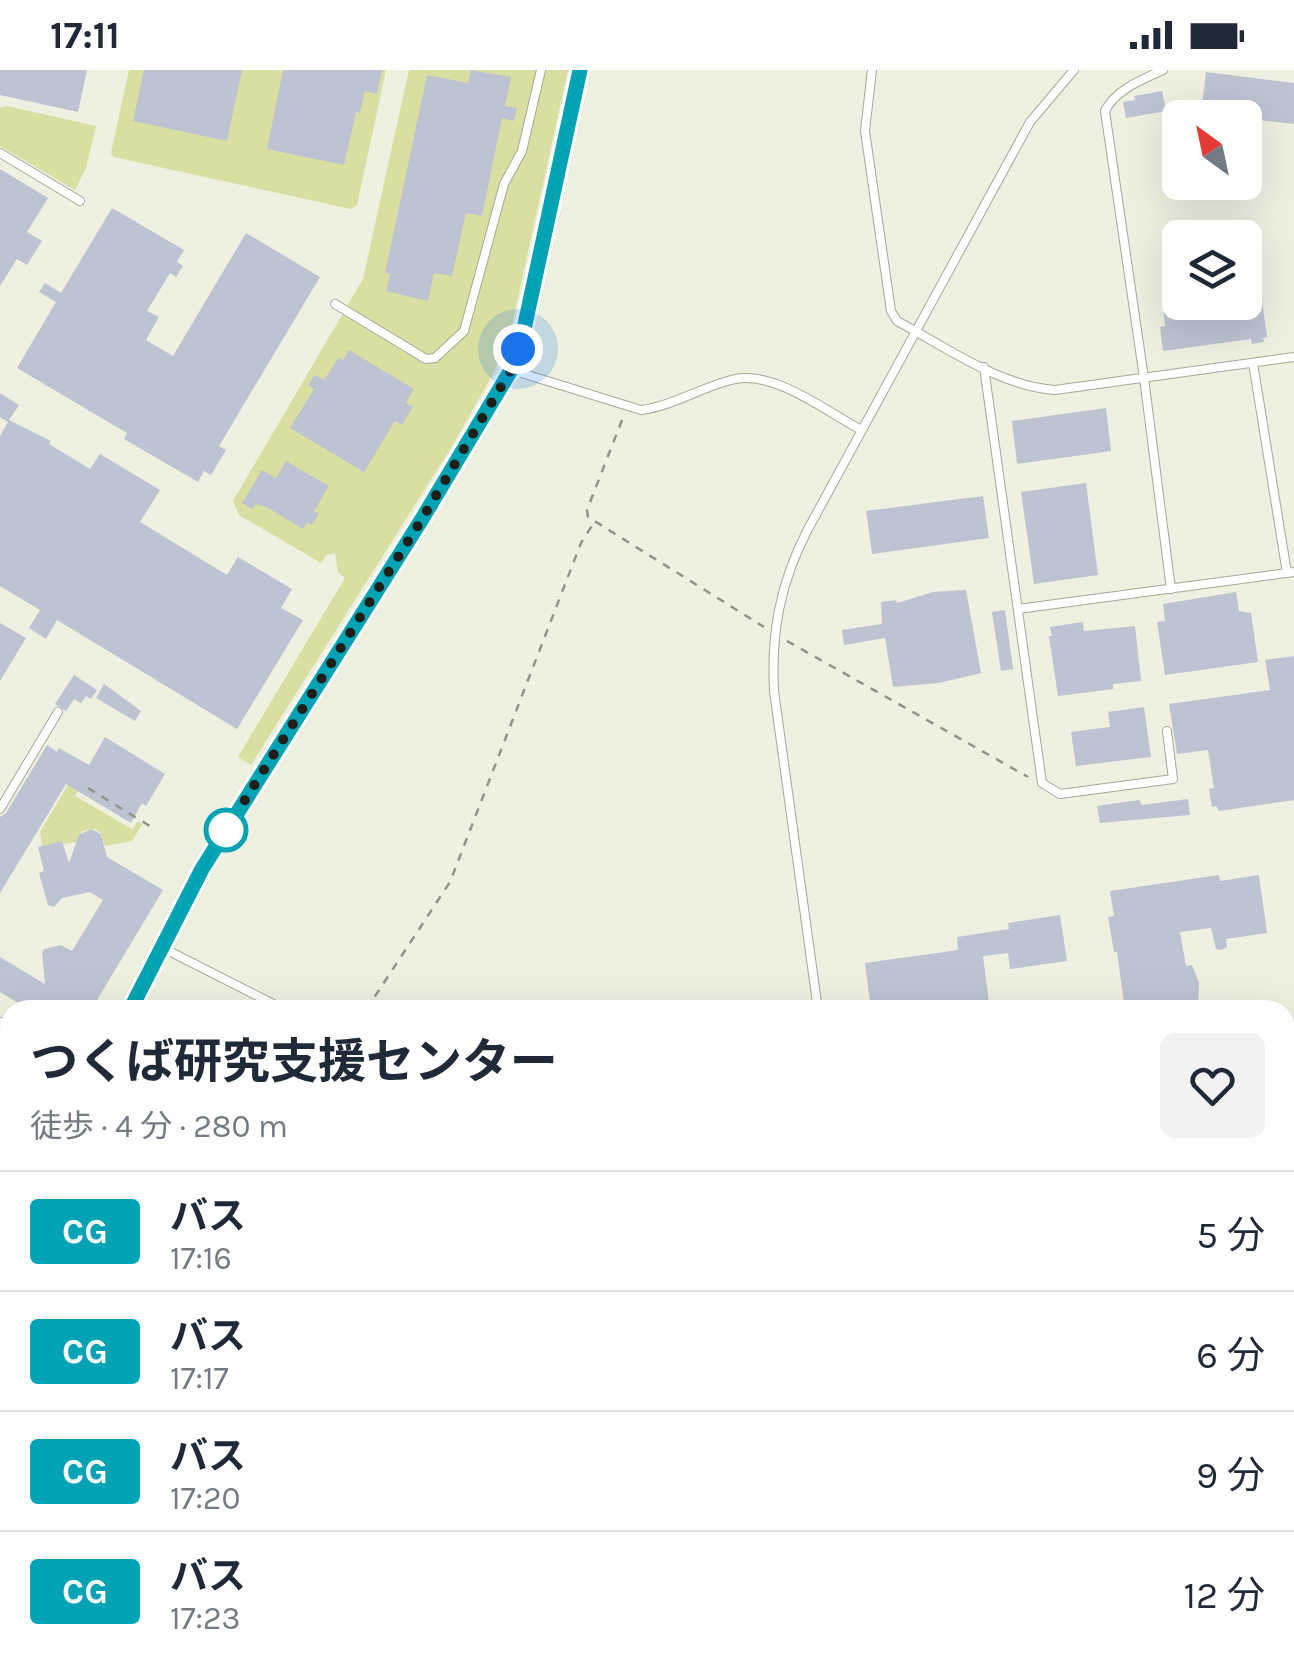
<!DOCTYPE html>
<html lang="ja">
<meta charset="utf-8">
<style>
body{margin:0;font-family:Karla,"Noto Sans JP",sans-serif;background:#f2f2f3;color:#1f2937;height:100vh;display:flex;flex-direction:column;font-size:38px;white-space:nowrap}
*{box-sizing:border-box;margin:0}
p{font-size:32px;color:#747a83}
.icon{flex:none;width:55px;height:55px;fill:none;stroke:currentColor;stroke-width:2;stroke-linecap:round;stroke-linejoin:round}
.map{position:relative;flex:1;overflow:hidden}
.details{position:absolute;left:0px;top:930px;width:1295px;height:670px;display:flex;flex-direction:column;background:#fff;border-radius:30px 30px 0 0;box-shadow:0 10px 40px #0002}
.details>*{flex:none}
.badge{padding:0 20px;border-radius:8px;font-size:35px;line-height:65px}
.needle{width:65px;rotate:327deg}
.fabs{position:absolute;left:1162px;top:30px;display:grid;gap:20px}
.fabs a{display:grid;place-items:center;width:100px;height:100px;border-radius:15px;background:#fff;box-shadow:0 10px 40px #0002;font-size:50px}
.you{position:absolute;width:50px;height:50px;margin:-25px;border:8px solid #fff;border-radius:50%;background:#1a73e8;box-shadow:0 0 0 15px #1a73e833}
.map>.badge{position:absolute;translate:-50% -50%;box-shadow:0 0 0 5px #fff}
.round{display:grid;place-items:center;flex:none;width:105px;height:105px;border-radius:15px;background:#f2f2f3}
.head{display:flex;align-items:center;justify-content:space-between;height:170px;padding:0 30px}
h1{font-size:48px;font-weight:700;line-height:75px}
ul{padding:0;list-style:none}
li{display:flex;align-items:center;gap:30px;height:120px;padding:0 30px;border-top:2px solid #e0e1e3}
li div{flex:1}
li b{display:block;font-size:38px}
li em{font-style:normal}
li .badge{min-width:110px;font-weight:700;text-align:center}
.status{display:flex;justify-content:space-between;align-items:center;height:70px;padding:0 50px;background:#fff;direction:ltr}
.status svg{height:28px;fill:currentColor}
.map>svg:first-child{display:block}
.green{fill:#d9dfa1}
.water{fill:#969a5a}
.building{fill:#bdc3d2}
.lines{fill:none;stroke-linecap:round;stroke-linejoin:round}
.service-casing{stroke:#a6a898;stroke-width:10}
.pedestrian-casing{stroke:#a6a898;stroke-width:15}
.minor-casing{stroke:#a6a898;stroke-width:18}
.tertiary-casing{stroke:#a6a898;stroke-width:22}
.path{stroke:#939489;stroke-width:2.5;stroke-dasharray:8 8;stroke-linecap:butt}
.service{stroke:#fff;stroke-width:8}
.pedestrian{stroke:#fff;stroke-width:12}
.minor{stroke:#fff;stroke-width:15}
.tertiary{stroke:#fff;stroke-width:20}
.line-casing{stroke:#fff;stroke-width:22}
.line{stroke:#00a3b4;stroke-width:15}
.walk{stroke:#1d1e18;stroke-width:10;stroke-dasharray:0 18}
.stop-dot{fill:#fff;stroke:#00a3b4;stroke-width:5}
</style>
<div class="status"><b>17:11</b><svg viewBox="0 0 49 12"><path d="M0 12V9h3v3zM5 12V6h3v6zM10 12V3h3v9zM15 12V0h3v12zM26 1h20v11H26zM47 4h2v5h-2z"/></svg></div>
<div class="map">
<svg width="1294" height="1600" viewBox="0 0 1294 1600">
<rect width="100%" height="100%" fill="#eef0e0"/>
<g class="green">
<polygon points="129,0 386,0 357,135 351,139 114,87 111,83"/>
<polygon points="409,0 568,0 511,259 494,302 454,373 251,695 238,687 345,508 338,502 335,483 326,485 321,493 239,445 233,431 363,209"/>
<polygon points="7,36 96,56 86,98 75,120 0,76 0,38"/>
<polygon points="78,698 87,704 75,726 132,759 138,751 142,754 132,771 105,776 101,763 95,759 82,761 78,772 42,777 40,762"/>
<polygon points="10,1226 10,1590 283,1590 295,1600 0,1600 0,1235"/>
</g>
<polygon class="water" points="9,1359 10,1590 144,1590 138,1600 0,1600 0,1362"/>
<g class="building">
<polygon points="0,0 87,0 78,42 0,25"/>
<polygon points="144,0 242,0 227,71 133,51"/>
<polygon points="283,0 382,0 377,24 365,21 360,43 356,42 344,95 267,79"/>
<polygon points="471,0 511,7 505,36 517,38 514,51 502,48 482,146 466,143 452,206 434,203 428,231 386,221 390,204 385,203 427,5 468,13"/>
<polygon points="1206,2 1294,13 1294,54 1201,43"/>
<polygon points="1162,21 1166,41 1126,48 1123,32 1135,30 1134,26"/>
<polygon points="0,99 48,128 27,162 42,171 27,195 17,189 0,216"/>
<polygon points="112,138 184,180 177,192 183,196 176,207 170,203 147,241 159,247 146,270 173,286 246,163 320,207 219,376 226,380 211,405 204,401 198,412 124,369 127,363 17,298 56,232 39,222 45,213 61,223"/>
<polygon points="1261,224 1267,267 1263,268 1264,272 1252,274 1251,269 1163,281 1160,257 1165,256 1163,238 1201,232 1245,232 1245,227"/>
<polygon points="349,280 414,319 406,333 413,337 402,355 395,351 364,402 290,358 314,319 308,315 315,305 324,310 339,287 343,290"/>
<polygon points="0,323 19,335 9,350 51,371 49,374 90,399 100,384 160,420 140,452 227,505 238,487 292,519 281,538 303,550 237,659 57,550 46,569 29,558 40,540 0,516 0,366 8,352 0,347"/>
<polygon points="1106,338 1111,381 1017,394 1012,351"/>
<polygon points="286,391 329,416 314,441 319,444 312,455 307,453 303,459 268,438 256,434 252,439 242,433 262,400 276,408"/>
<polygon points="1086,413 1098,505 1034,514 1021,422"/>
<polygon points="983,426 989,468 872,484 866,441"/>
<polygon points="966,520 981,603 939,613 893,617 885,568 844,575 842,560 882,554 881,532 896,530 897,533 933,522"/>
<polygon points="1236,522 1239,541 1251,543 1258,592 1165,605 1157,552 1165,551 1163,534"/>
<polygon points="1005,540 1013,599 1001,601 992,542"/>
<polygon points="1083,552 1084,561 1135,556 1141,611 1113,614 1113,619 1058,626 1049,566 1052,566 1050,557"/>
<polygon points="0,553 26,568 0,611"/>
<polygon points="1294,586 1294,730 1219,741 1216,736 1212,737 1209,719 1214,718 1208,680 1177,684 1169,634 1270,620 1265,590"/>
<polygon points="74,605 97,620 91,629 86,626 81,633 74,629 66,641 55,634"/>
<polygon points="104,614 141,641 135,651 96,628"/>
<polygon points="1144,637 1151,687 1076,696 1071,662 1110,657 1108,642"/>
<polygon points="105,667 165,704 146,736 142,733 131,753 66,714 0,823 0,747 6,743 47,675 57,682 59,678 89,695"/>
<polygon points="1188,729 1190,745 1100,753 1097,736 1139,730 1142,735"/>
<polygon points="91,759 101,764 107,787 163,820 91,940 30,940 0,922 0,887 45,914 42,883 44,879 61,875 72,881 103,830 90,822 62,828 54,837 48,835 39,803 44,801 38,777 62,771 69,793 79,765"/>
<polygon points="1219,805 1220,811 1259,805 1267,863 1226,869 1227,877 1221,880 1216,879 1211,858 1180,862 1186,896 1192,895 1199,913 1198,937 1125,940 1117,882 1114,882 1108,847 1114,846 1110,821"/>
<polygon points="1060,845 1067,891 1010,899 1008,883 983,886 990,940 967,940 966,934 924,940 871,940 865,893 958,880 957,867 1009,859 1008,853"/>
</g>
<g class="lines">
<g class="service-casing">
<g id="service">
<path d="M872,0L865,61L891,241L897,251C946,277 999,316 1055,320L1294,287"/>
<path d="M1163,0C1142,10 1116,19 1105,41L1144,308L1171,519"/>
<polyline points="0,83 80,131"/>
<polyline points="335,234 426,289 435,288 464,261 504,114 522,81 541,0"/>
<polyline points="1253,293 1287,503"/>
<polyline points="984,297 1042,713 1060,724 1173,709 1167,661"/>
<path d="M515,301L641,340C672,336 700,318 731,310C771,298 826,341 861,360"/>
<polyline points="1018,539 1294,502"/>
<polyline points="0,739 58,642"/>
<polyline points="165,879 285,940"/>
<path d="M818,940L774,621C771,562 780,514 807,461L1030,52L1074,0"/>
<polyline points="0,952 10,958"/>
<polyline points="1285,957 1294,955"/>
<polyline points="1064,1590 1087,1600"/>
<polyline points="1237,1590 1238,1600"/>
</g>
</g>
<g class="pedestrian-casing">
<g id="pedestrian">
<polyline points="0,991 10,997"/>
<polyline points="863,1590 876,1600"/>
</g>
</g>
<g class="minor-casing">
<polyline id="minor" points="0,1016 10,1022"/>
</g>
<g class="tertiary-casing">
<g id="tertiary">
<polyline points="130,940 202,799 422,449 511,300 524,259 580,0"/>
<polyline points="0,1165 10,1156"/>
</g>
</g>
<g class="path">
<polyline points="622,350 587,440 588,447 764,557"/>
<polyline points="787,571 1028,707"/>
<polyline points="88,718 153,758"/>
<polyline points="366,940 450,812 581,473 595,451"/>
<polyline points="0,1227 10,1217"/>
<polyline points="0,1306 10,1293"/>
<polyline points="227,1590 236,1593"/>
<polyline points="234,1590 250,1600"/>
<polyline points="272,1590 284,1600"/>
<polyline points="504,1590 509,1600"/>
<polyline points="163,1600 169,1590"/>
<polyline points="169,1600 192,1590"/>
</g>
<use href="#service" class="service"/>
<use href="#pedestrian" class="pedestrian"/>
<use href="#minor" class="minor"/>
<use href="#tertiary" class="tertiary"/>
</g>
<g class="lines">
<g class="line-casing">
<polyline id="line" points="130,940 202,799 422,449 511,300 524,259 580,0"/>
</g>
<use href="#line" class="line"/>
<polyline class="walk" points="226,760 221,768 422,449 511,300 518,279"/>
</g>
<circle class="stop-dot" cx="226" cy="760" r="20"/>
</svg>
<div class="fabs">
<a><svg class="needle" viewBox="-14 -14 28 28"><path d="M0-13l5 13h-10z" fill="#e53935"/><path d="M0 13l5-13h-10z" fill="#747a83"/></svg></a>
<a><svg class="icon" aria-label="layers" viewBox="0 0 24 24"><path d="M12 4l9 5-9 5-9-5zM3 14l9 5 9-5"/></svg></a>
</div>
<div class="you" style="left:518px;top:279px"></div>
<section class="details">
<div class="head"><div><h1>つくば研究支援センター</h1><p>徒歩 · 4 分 · 280 m</p></div><a class="round"><svg class="icon" aria-label="heart" viewBox="0 0 24 24"><path d="M12 20l-8-8c-3-5 5-10 8-4 3-6 11-1 8 4z"/></svg></a></div>
<ul>
<li><span class="badge" style="background:#00a3b4;color:#fff">CG</span><div><b>バス</b><p>17:16</p></div><em>5 分</em></li>
<li><span class="badge" style="background:#00a3b4;color:#fff">CG</span><div><b>バス</b><p>17:17</p></div><em>6 分</em></li>
<li><span class="badge" style="background:#00a3b4;color:#fff">CG</span><div><b>バス</b><p>17:20</p></div><em>9 分</em></li>
<li><span class="badge" style="background:#00a3b4;color:#fff">CG</span><div><b>バス</b><p>17:23</p></div><em>12 分</em></li>
</ul>
</section>
</div>
